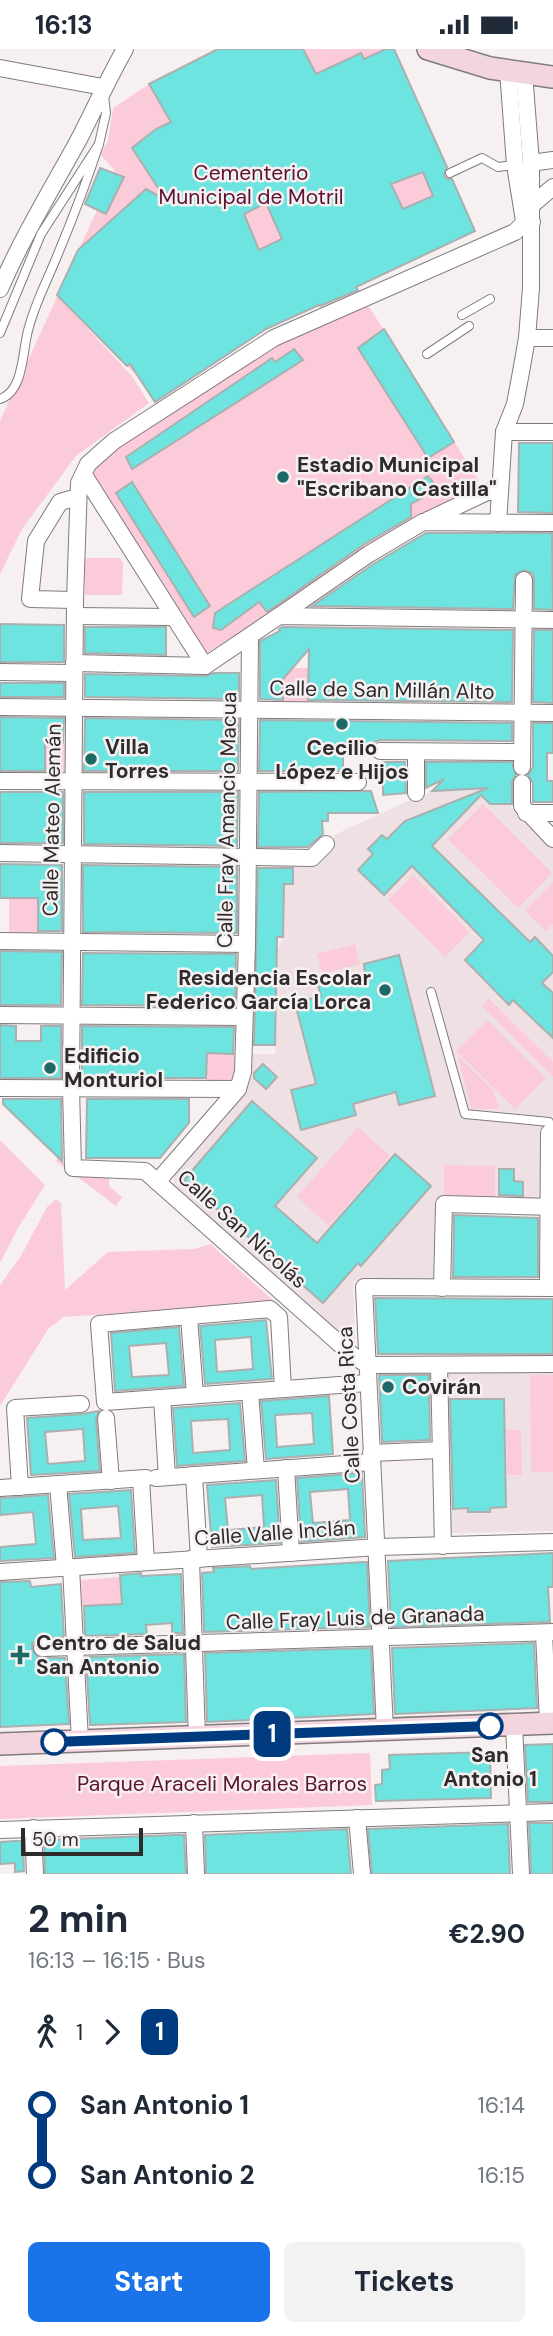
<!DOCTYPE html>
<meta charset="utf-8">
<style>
body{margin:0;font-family:"DM Sans",sans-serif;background:#f2f2f3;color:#1f2937;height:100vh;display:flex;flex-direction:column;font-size:26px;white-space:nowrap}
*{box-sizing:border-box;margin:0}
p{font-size:23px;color:#747a83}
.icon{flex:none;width:38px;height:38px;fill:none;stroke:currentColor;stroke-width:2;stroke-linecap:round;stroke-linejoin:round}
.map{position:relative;height:1825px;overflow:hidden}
.side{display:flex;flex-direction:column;background:#fff;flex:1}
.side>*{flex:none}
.badge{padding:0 14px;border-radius:10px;font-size:24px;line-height:46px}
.scale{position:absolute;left:21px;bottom:18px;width:122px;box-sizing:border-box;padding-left:7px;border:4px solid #2e2b2c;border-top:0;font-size:19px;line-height:24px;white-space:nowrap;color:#2e2b2c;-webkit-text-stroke:5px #f6f0f1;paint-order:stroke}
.map>.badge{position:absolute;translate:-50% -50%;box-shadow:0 0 0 4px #fff}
.legs{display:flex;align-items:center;gap:10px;height:77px;padding:0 28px;font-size:23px}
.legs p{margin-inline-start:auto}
.headline{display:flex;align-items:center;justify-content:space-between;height:119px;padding:0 28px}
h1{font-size:38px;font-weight:700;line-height:52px}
.button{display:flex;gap:14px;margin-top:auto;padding:14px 28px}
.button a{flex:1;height:80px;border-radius:10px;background:#1a73e8;color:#fff;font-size:28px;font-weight:700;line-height:80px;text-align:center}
.button a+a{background:#f2f2f3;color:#1f2937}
ul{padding:0 28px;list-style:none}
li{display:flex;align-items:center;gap:24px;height:70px;font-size:26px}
li i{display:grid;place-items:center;width:10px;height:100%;margin:0 9px;background:currentColor}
li i::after{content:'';width:18px;height:18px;margin:-9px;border:5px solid;border-radius:50%;background:#fff}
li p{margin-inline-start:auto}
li:first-child i{background:linear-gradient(#0000 50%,currentColor 0)}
li:last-child i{background:linear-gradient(currentColor 50%,#0000 0)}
.status{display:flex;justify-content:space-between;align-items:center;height:49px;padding:0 35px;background:#fff;direction:ltr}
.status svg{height:19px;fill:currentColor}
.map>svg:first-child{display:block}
.built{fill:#efe0e4}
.green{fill:#fccbd9}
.building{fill:#6de4e0;stroke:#a9b0af;stroke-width:2;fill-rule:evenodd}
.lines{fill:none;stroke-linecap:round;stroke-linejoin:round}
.lane-casing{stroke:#807b7c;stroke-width:10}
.street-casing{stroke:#807b7c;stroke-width:18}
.secondary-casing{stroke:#807b7c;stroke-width:24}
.lane{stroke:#fff;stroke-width:8}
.street{stroke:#fff;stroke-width:16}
.secondary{stroke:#f3d5df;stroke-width:21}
.line-1-casing{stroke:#fff;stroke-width:16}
.line-1{stroke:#003b80;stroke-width:10}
.poi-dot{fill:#1c6967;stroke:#f6f0f1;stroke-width:2.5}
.stop-1-dot{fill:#fff;stroke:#003b80;stroke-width:3.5}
.labels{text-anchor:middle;stroke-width:5;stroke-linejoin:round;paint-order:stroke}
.park-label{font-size:21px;fill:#5b1131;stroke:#f6f0f1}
.poi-label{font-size:21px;font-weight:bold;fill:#2e2b2c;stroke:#f6f0f1;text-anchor:start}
.street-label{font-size:21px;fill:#2e2b2c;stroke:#f6f0f1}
.stop-label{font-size:21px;font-weight:bold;fill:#2e2b2c;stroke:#f6f0f1}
</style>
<div class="status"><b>16:13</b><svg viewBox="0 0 49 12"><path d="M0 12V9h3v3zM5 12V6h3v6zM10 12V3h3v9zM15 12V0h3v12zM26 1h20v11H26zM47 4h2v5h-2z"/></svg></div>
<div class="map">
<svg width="553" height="1825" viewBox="0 0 553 1825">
<rect width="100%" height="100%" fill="#f6f0f1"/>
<g class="built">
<polygon points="483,730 553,797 553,1066 542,1086 541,1149 436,1149 433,1230 353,1232 355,1290 354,1293 350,1293 174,1137 174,1127 247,1040 252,1027 252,1005 275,1005 277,902 283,888 284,835 293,835 293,815 313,815 330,804 334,786 406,753 426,745"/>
<polygon points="553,1321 553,1482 450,1484 446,1323"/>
</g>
<g class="green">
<polygon points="220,0 394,0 475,182 266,280 155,354 139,329 65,255 132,327 149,354 76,407 22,480 0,525 0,372 115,122 100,105 108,92 113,59 160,28"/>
<polygon points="366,253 479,432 202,607 87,424 163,365 276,295"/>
<polygon points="85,509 120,509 123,514 122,546 85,546"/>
<rect x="283" y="619" width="25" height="34"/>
<polygon points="45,694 66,694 66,723 45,724"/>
<polygon points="483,755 552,824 518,859 448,790"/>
<polygon points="413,826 470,883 445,908 388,851"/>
<polygon points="553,833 553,875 546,882 525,862"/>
<polygon points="9,848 38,849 38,885 9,885"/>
<polygon points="355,895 360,915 322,925 317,905"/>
<polygon points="489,950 553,1013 553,1028 482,957"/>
<polygon points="487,971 546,1029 515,1060 456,1002"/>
<polygon points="207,1004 235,1005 235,1026 231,1034 206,1034"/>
<polygon points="458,1007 493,1041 499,1060 471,1059"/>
<polygon points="358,1078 390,1107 329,1177 297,1148"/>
<polygon points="0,1091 45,1136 18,1179 0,1214"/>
<polygon points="58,1109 74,1122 109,1124 109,1137 122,1148 116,1157 56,1112"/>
<polygon points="444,1116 495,1117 495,1149 444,1149"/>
<polygon points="56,1150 61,1154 65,1241 108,1203 195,1200 210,1195 276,1254 64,1268 49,1279 0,1357 0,1236 21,1207 47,1158"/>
<polygon points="530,1326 553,1326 553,1423 531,1423"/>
<polygon points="506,1381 521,1381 522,1426 507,1426"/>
<polygon points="120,1528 122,1560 101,1556 82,1557 81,1531"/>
<polygon points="370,1704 372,1756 0,1770 0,1717"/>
</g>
<g class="building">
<path d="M218,0H303L316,25L361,4L364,10L386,0H394L447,118L444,126L447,130H452L475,182L356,238L358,241L320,257L319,256L266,280L155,353L130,315L127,317L57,246L78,201L146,140L166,151L132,99L156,80L171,73L149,35ZM423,123L433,147L403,160L391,135ZM266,154L282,190L259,201L244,165Z"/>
<polygon points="100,119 124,128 106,165 85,155"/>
<polygon points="384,280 454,393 428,409 358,299"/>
<polygon points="294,300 303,311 132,420 126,408 272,309 275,313"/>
<polygon points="519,394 553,394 553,464 518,463"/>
<polygon points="428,427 438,440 411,455 411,468 363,496 267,563 259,553 221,581 213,579 215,564"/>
<polygon points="132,433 210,557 194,568 116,444"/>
<polygon points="426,484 552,484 553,561 534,560 534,530 533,525 525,521 515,526 513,560 312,557 375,514"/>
<polygon points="0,575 64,576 64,613 0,613"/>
<polygon points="85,578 166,578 166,606 85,604"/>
<polygon points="282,578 513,581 512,653 308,651 309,600 283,630 283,651 260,650 260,592 280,582 279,580"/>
<polygon points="534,581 553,581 553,654 533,653"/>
<polygon points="214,624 239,624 239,650 85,648 85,625 205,627"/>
<rect x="0" y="634" width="64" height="14"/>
<polygon points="0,668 64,669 63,694 45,694 45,722 0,722"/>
<polygon points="85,669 239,671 238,722 84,722"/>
<polygon points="260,671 512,674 512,692 380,691 374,693 370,699 343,699 343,722 259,722"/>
<polygon points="533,674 553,674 553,704 547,704 547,732 553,732 553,753 533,753 533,734 528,726 533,718"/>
<polygon points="383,713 405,713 406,744 383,746"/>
<polygon points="426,713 512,713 516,726 512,733 512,755 490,755 481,746 432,797 530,893 535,888 553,907 553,923 542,934 553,944 553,989 513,951 509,956 465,911 484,891 412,817 384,846 358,821 373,805 368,800 382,786 387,790 405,772 488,739 432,742 444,730 426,739"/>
<polygon points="371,742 378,764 328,764 328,772 322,772 323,785 308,798 258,798 259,743"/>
<rect x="0" y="743" width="63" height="51"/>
<polygon points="84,743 238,743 237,797 84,795"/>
<polygon points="0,815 62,816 62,882 38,882 38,849 0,849"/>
<polygon points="83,816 237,818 237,884 83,883"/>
<polygon points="258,819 293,819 293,835 284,835 283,888 277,888 275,996 254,996"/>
<polygon points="0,902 62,903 61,956 0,956"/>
<polygon points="83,904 236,905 235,957 82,956"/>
<polygon points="399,906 435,1047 399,1056 396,1043 353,1055 356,1066 301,1081 291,1041 316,1035 295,954 321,947 318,937 365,925 364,915"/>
<polygon points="0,976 16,977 16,992 41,992 41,977 61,977 61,1029 0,1029"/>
<polygon points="82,977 234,978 233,1005 207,1004 206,1029 82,1029"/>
<polygon points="263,1015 277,1028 266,1040 254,1029 254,1024"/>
<polygon points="3,1050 61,1050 62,1112 3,1055"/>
<polygon points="87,1050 189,1050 189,1074 160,1109 86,1109"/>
<polygon points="252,1052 317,1109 275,1157 317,1194 395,1105 431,1137 361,1217 358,1214 323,1254 184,1131"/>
<polygon points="499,1120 514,1120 514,1132 523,1133 523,1147 499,1146"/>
<polygon points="454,1166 538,1169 538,1228 453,1228"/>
<polygon points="375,1249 553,1250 553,1305 378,1305"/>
<path d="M266,1271L272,1330L205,1335L200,1277ZM251,1288L253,1320L217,1323L215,1291Z"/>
<path d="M179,1278L184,1337L115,1342L111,1284ZM166,1294L169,1326L132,1328L129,1297Z"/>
<polygon points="379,1326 429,1326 430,1391 382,1393"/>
<path d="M329,1347L333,1405L266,1410L261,1352ZM312,1364L314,1395L277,1398L275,1366Z"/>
<polygon points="450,1350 504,1350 506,1458 490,1459 490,1463 468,1463 468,1459 453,1460"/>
<path d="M240,1354L245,1412L177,1417L173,1359ZM228,1370L230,1401L193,1404L191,1372Z"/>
<path d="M99,1362L96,1370L100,1422L31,1426L27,1369L82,1365ZM83,1380L85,1412L48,1415L45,1383Z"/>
<path d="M362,1424L365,1488L301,1493L297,1429ZM348,1440L350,1471L313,1474L310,1443Z"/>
<path d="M276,1431L280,1494L212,1498L207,1436ZM262,1446L264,1478L228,1481L225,1449Z"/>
<path d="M131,1441L135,1504L75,1508L69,1445ZM118,1457L121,1489L83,1491L81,1460Z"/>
<polygon points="48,1446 54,1509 0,1512 0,1498 36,1495 33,1463 0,1466 0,1449"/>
<polygon points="553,1504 553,1538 548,1538 550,1573 391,1578 388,1512"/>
<polygon points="363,1513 367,1513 370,1578 204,1583 202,1524 214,1523 213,1519 250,1517 251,1520"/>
<polygon points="141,1524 141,1527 181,1525 183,1584 172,1584 172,1574 146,1576 147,1585 85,1587 84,1557 122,1555 120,1526"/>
<polygon points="30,1532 31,1538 61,1535 64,1588 37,1590 32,1595 32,1600 38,1608 65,1609 69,1675 0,1678 0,1533"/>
<polygon points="534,1594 537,1659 395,1665 392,1599"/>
<polygon points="371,1599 374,1665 207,1673 205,1604"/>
<polygon points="184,1605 186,1673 90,1676 86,1608"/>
<polygon points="553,1695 553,1753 528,1753 525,1696"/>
<polygon points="490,1703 491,1749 376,1752 375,1736 382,1735 382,1721 390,1720 389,1706"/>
<polygon points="529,1774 553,1774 553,1825 531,1825"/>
<polygon points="508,1775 510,1825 372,1825 368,1780"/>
<polygon points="347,1780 351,1825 206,1825 205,1786"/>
<polygon points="175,1786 184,1786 186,1825 45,1825 44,1791"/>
<polygon points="14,1792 23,1792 24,1822 15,1823 15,1814 0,1815 0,1793"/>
</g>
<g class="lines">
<g class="lane-casing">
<g id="lane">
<polyline points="99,95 106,64 104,47"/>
<polyline points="450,124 482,109 498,118 515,116"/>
<polyline points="462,266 490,250"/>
<path d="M0,284L41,185L99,95C86,135 71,174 55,212C46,234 35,255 29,278C22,299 25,342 0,350"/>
<polyline points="427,305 469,277"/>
<polyline points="431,943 465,1065 549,1073 549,1084"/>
</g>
</g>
<g class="street-casing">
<g id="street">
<polyline points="0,19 103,38"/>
<polyline points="508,21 515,116 524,172"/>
<polyline points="531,114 553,111"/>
<polyline points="532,156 553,138"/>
<polyline points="532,173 524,174 515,183 274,289 114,392 88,415 79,434 75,551 71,1039 73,1119 145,1122 351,1305 367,1316 553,1315"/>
<path d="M0,240C22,189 51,141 78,92C94,61 108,30 125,0"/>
<polyline points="527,289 553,289"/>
<polyline points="504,383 553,383"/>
<polyline points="84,426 205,617"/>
<polyline points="428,471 487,443 500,443"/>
<polyline points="498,474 504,383 515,355 521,323 527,289 531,239 531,114 524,24"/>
<polyline points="75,551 30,550 36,492 60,453 78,448"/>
<polyline points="75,567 172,568"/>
<polyline points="279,567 369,505 423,473 553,474"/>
<polyline points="74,614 205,617"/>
<polyline points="205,617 279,567 553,571"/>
<polyline points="0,623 74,624"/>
<polyline points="0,658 553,664"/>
<polyline points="380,702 522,703"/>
<polyline points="522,718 524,531"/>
<polyline points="0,732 358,733"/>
<polyline points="522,734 522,757 553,790"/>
<polyline points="416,744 416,703"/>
<polyline points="526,764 553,764"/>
<polyline points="0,804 312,809 326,795"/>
<polyline points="0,892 247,895"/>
<polyline points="0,966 244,968"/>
<polyline points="0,1039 238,1040"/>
<polyline points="157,1133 238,1040 243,1023 247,895 250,588"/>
<polyline points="442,1239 444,1155 553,1158"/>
<polyline points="548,1239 549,1084 553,1084"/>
<polyline points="189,1268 195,1346"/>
<polyline points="439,1316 443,1497"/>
<polyline points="283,1340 279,1268 270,1260 99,1275 105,1353 367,1334"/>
<polyline points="250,1343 256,1421"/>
<polyline points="162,1349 167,1428"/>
<polyline points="106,1369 111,1432"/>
<polyline points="371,1404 441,1401"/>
<polyline points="286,1419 291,1504"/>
<polyline points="194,1426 199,1510"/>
<polyline points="156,1429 372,1413"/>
<polyline points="141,1430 146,1513"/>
<polyline points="58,1435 65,1518"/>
<polyline points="20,1438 15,1359 81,1355"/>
<polyline points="0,1439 146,1429"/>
<polyline points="191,1510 197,1689"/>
<polyline points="71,1518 80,1692"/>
<polyline points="0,1523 378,1498 553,1493"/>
<polyline points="544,1584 548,1674"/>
<polyline points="42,1599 553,1583"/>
<polyline points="514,1676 521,1825"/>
<polyline points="385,1681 364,1238 553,1239"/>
<polyline points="357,1769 362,1825"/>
<polyline points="194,1774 196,1825"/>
<polyline points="33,1779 35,1825"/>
<polyline points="0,1781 553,1763"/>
</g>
</g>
<g class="secondary-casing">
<g id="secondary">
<polyline points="428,0 490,19 553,28"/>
<polyline points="0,1695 553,1674"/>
</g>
</g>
<use href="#lane" class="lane"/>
<use href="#street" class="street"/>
<use href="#secondary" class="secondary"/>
</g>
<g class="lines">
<g class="line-1-casing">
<polyline id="line-1" points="54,1693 490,1677"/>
</g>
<use href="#line-1" class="line-1"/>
</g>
<g class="poi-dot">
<circle cx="283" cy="428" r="7"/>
<circle cx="342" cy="675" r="7"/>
<circle cx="91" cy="710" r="7"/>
<circle cx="385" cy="941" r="7"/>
<circle cx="50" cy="1019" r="7"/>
<circle cx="388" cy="1338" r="7"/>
<path d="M16.5 1595.5h7v7h7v7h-7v7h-7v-7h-7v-7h7z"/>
</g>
<g class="stop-1-dot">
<circle cx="490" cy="1677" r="12"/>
<circle cx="54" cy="1693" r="12"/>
</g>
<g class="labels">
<g class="park-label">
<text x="251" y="131">Cementerio<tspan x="251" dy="24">Municipal de Motril</tspan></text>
<text x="222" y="1742">Parque Araceli Morales Barros</text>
</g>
<g class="poi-label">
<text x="297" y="423">Estadio Municipal<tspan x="297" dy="24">"Escribano Castilla"</tspan></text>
<text x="105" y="705">Villa<tspan x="105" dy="24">Torres</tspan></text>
<text x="342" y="706" text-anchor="middle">Cecilio<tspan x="342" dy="24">López e Hijos</tspan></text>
<text x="371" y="936" text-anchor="end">Residencia Escolar<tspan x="371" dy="24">Federico García Lorca</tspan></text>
<text x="64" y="1014">Edificio<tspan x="64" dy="24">Monturiol</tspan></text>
<text x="402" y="1345">Covirán</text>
<text x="36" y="1601">Centro de Salud<tspan x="36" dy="24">San Antonio</tspan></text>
</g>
<g class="street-label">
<text transform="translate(382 641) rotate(1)" y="7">Calle de San Millán Alto</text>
<text transform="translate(52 771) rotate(-89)" y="7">Calle Mateo Alemán</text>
<text transform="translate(227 771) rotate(-89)" y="7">Calle Fray Amancio Macua</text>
<text transform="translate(242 1180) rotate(42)" y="7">Calle San Nicolás</text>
<text transform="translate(349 1356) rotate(-93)" y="7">Calle Costa Rica</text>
<text transform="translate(275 1484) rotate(-4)" y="7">Calle Valle Inclán</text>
<text transform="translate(355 1569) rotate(-2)" y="7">Calle Fray Luis de Granada</text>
</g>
<g class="stop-label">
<text x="490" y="1713">San<tspan x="490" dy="24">Antonio 1</tspan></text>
</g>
</g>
</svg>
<div class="scale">50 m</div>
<b class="badge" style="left:272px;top:1685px;background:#003b80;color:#fff">1</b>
</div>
<section class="side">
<div class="headline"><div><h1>2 min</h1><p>16:13 – 16:15 · Bus</p></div><b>€2.90</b></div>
<div class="legs"><svg class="icon" aria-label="walk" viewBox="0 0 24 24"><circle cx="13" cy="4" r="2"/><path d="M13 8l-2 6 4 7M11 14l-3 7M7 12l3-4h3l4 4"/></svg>1<svg class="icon" aria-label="forward" viewBox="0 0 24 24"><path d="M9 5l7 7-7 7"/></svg><b class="badge" style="background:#003b80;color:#fff">1</b></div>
<ul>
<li><i style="color:#003b80"></i><b>San Antonio 1</b><p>16:14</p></li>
<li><i style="color:#003b80"></i><b>San Antonio 2</b><p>16:15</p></li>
</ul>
<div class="button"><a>Start</a><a>Tickets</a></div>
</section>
